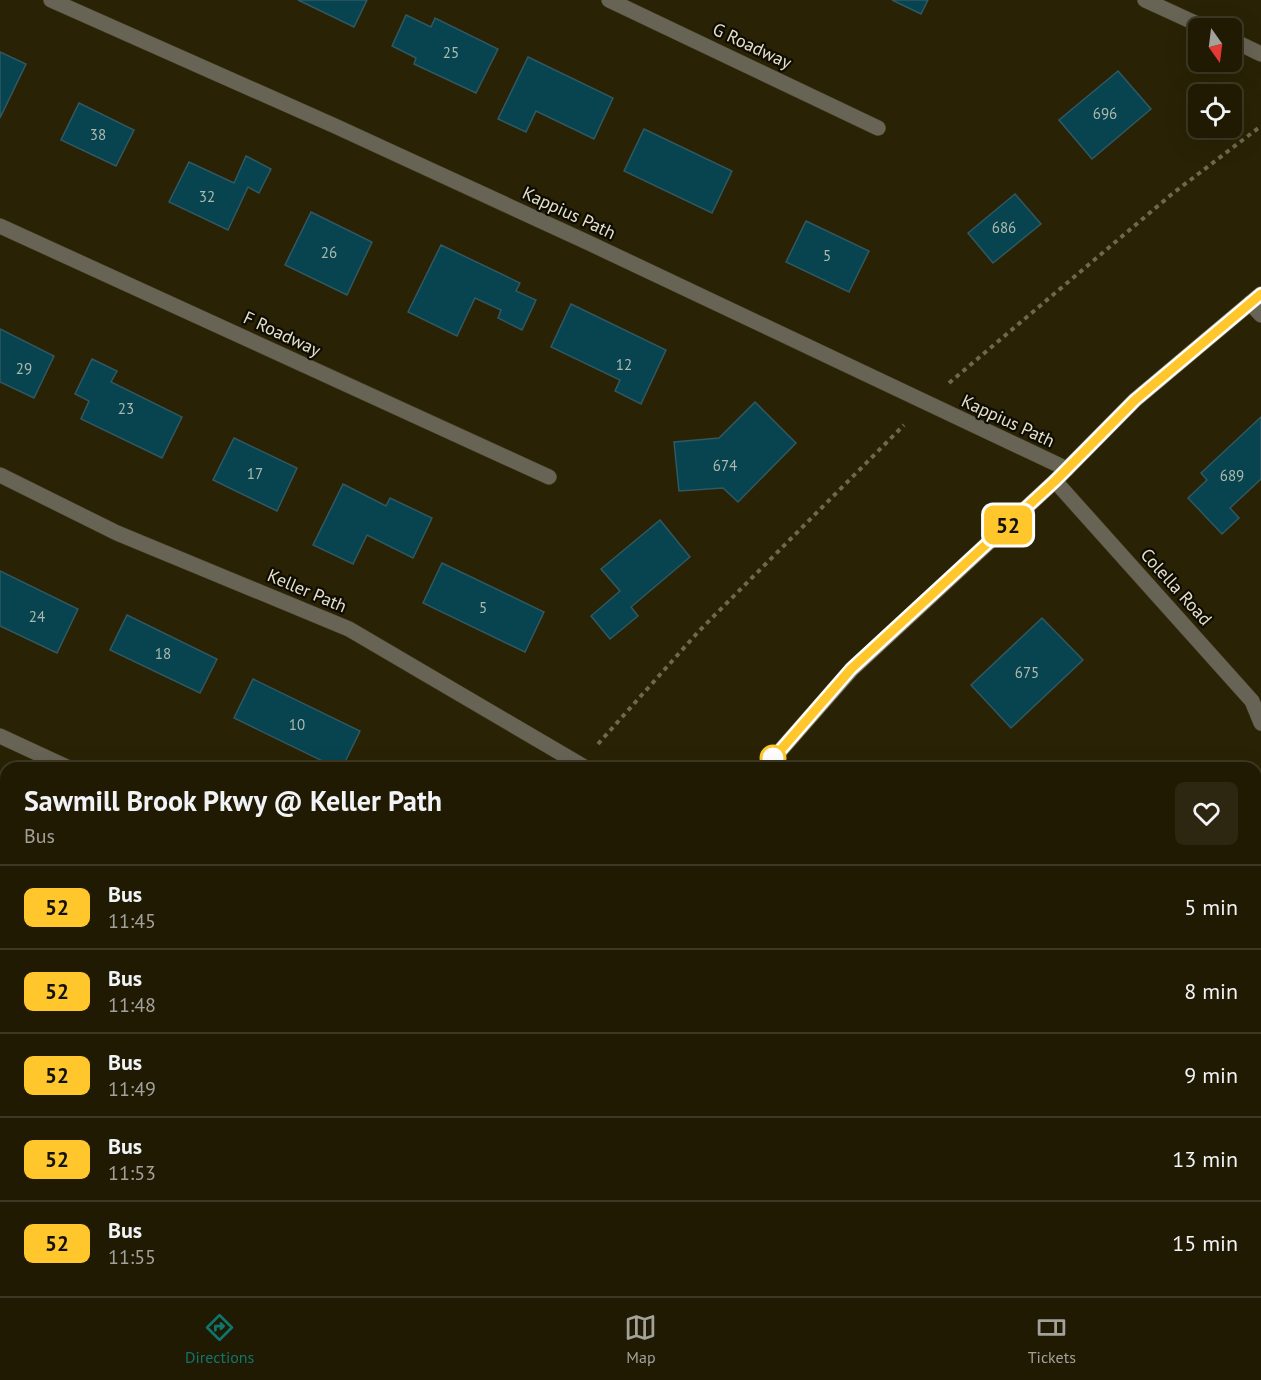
<!DOCTYPE html>
<style>
body{margin:0;font-family:"PT Sans",sans-serif;background:#2d2712;color:#f1f3f6;height:100vh;display:flex;flex-direction:column;font-size:22px;white-space:nowrap}
*{box-sizing:border-box;margin:0}
p{font-size:20px;color:#a2a19a}
.icon{flex:none;width:33px;height:33px;fill:none;stroke:currentColor;stroke-width:2;stroke-linecap:round;stroke-linejoin:round}
.map{position:relative;flex:1;overflow:hidden}
.drawer{position:absolute;left:0px;top:762px;width:1262px;height:534px;display:flex;flex-direction:column;background:#201a03;border-radius:18px 18px 0 0;box-shadow:0 6px 24px #0002,0 0 0 2px #3d3825}
.drawer>*{flex:none}
.badge{padding:0 12px;border-radius:9px;font-size:21px;line-height:39px}
.needle{width:39px;rotate:166deg}
.tools{position:absolute;left:1188px;top:18px;display:grid;gap:12px}
.tools a{display:grid;place-items:center;width:54px;height:54px;border-radius:9px;background:#201a03;box-shadow:0 6px 24px #0002,0 0 0 2px #3d3825;font-size:30px}
.map>.badge{position:absolute;translate:-50% -50%;box-shadow:0 0 0 3px #fff}
.round{display:grid;place-items:center;flex:none;width:63px;height:63px;border-radius:9px;background:#2d2712}
.summary{display:flex;align-items:center;justify-content:space-between;height:102px;padding:0 24px}
h1{font-size:28px;font-weight:700;line-height:45px}
ul{padding:0;list-style:none}
li{display:flex;align-items:center;gap:18px;height:84px;padding:0 24px;border-top:2px solid #3d3825}
li div{flex:1}
li b{display:block;font-size:22px}
li em{font-style:normal}
li .badge{min-width:66px;font-weight:700;text-align:center}
.tab-bar{display:flex;justify-content:space-around;align-items:center;height:84px;border-top:2px solid #3d3825;background:#201a03;font-size:16px;color:#a2a19a}
.tab-bar a{display:grid;justify-items:center;gap:3px}
.tab-bar .current{color:#0f766e}
.map>svg:first-child{display:block}
.building{fill:#074450;stroke:#305862;stroke-width:1.5}
.lines{fill:none;stroke-linecap:round;stroke-linejoin:round}
.street-casing{stroke:#443d20;stroke-width:16}
.secondary-casing{stroke:#443d20;stroke-width:16}
.path{stroke:#6e684e;stroke-width:4;stroke-dasharray:4.5 4.5;stroke-linecap:butt}
.street{stroke:#676456;stroke-width:15}
.secondary{stroke:#8e8973;stroke-width:15}
.line-casing{stroke:#fff;stroke-width:14}
.line{stroke:#ffc72c;stroke-width:9}
.stop-dot{fill:#fff;stroke:#ffc72c;stroke-width:3}
.labels{text-anchor:middle;stroke-width:4.5;stroke-linejoin:round;paint-order:stroke}
.number-label{font-size:15px;fill:#adb9ae}
.street-label{font-size:18px;fill:#e4e0ce;stroke:#0f0c02}
</style>
<div class="map">
<svg width="1261" height="1296" viewBox="0 0 1261 1296">
<rect width="100%" height="100%" fill="#2a2204"/>
<g class="building">
<polygon points="298,0 367,0 354,27"/>
<polygon points="892,0 928,0 921,14"/>
<polygon points="406,15 431,27 435,18 498,49 476,93 414,64 416,58 392,46"/>
<polygon points="0,52 26,64 0,118"/>
<polygon points="528,57 613,98 594,139 536,111 526,132 498,119"/>
<polygon points="1118,71 1151,109 1092,159 1059,120"/>
<polygon points="79,103 134,130 116,166 61,140"/>
<polygon points="644,129 732,171 712,213 624,171"/>
<polygon points="246,156 271,169 259,193 248,187 228,230 169,202 189,162 234,183"/>
<polygon points="1015,194 1041,224 993,263 968,233"/>
<polygon points="311,212 372,242 347,295 285,265"/>
<polygon points="806,221 869,251 849,292 786,262"/>
<polygon points="441,245 520,283 516,291 536,300 522,330 498,318 501,310 475,298 457,336 408,312"/>
<polygon points="571,304 666,350 641,404 615,391 620,380 551,347"/>
<polygon points="0,329 54,356 34,398 0,382"/>
<polygon points="92,359 117,371 111,382 182,417 162,458 81,419 89,401 75,394"/>
<polygon points="755,402 796,443 738,502 723,488 679,491 674,442 719,438"/>
<polygon points="1261,417 1261,479 1230,508 1239,518 1222,534 1188,498 1207,480 1201,473"/>
<polygon points="234,438 297,468 277,511 213,480"/>
<polygon points="343,484 386,506 390,498 432,518 413,558 367,535 353,564 313,545"/>
<polygon points="660,520 690,557 631,607 638,616 610,639 591,616 620,591 601,569"/>
<polygon points="442,563 544,612 525,652 423,603"/>
<polygon points="0,571 78,609 57,653 0,626"/>
<polygon points="127,615 217,659 200,693 110,650"/>
<polygon points="1042,618 1083,660 1011,728 971,685"/>
<polygon points="253,679 360,731 342,768 337,768 234,718"/>
<polygon points="6,870 6,912 0,909 0,883"/>
<polygon points="0,1060 6,1063 6,1108 0,1106"/>
<polygon points="1256,1106 1261,1110 1261,1176 1256,1184"/>
<polygon points="18,1290 56,1290 65,1296 13,1296"/>
<polygon points="1115,1290 1192,1290 1187,1296 1110,1296"/>
</g>
<g class="lines">
<g class="street-casing">
<g id="street">
<polyline points="51,0 335,126 589,243 1067,469"/>
<polyline points="609,0 878,128"/>
<polyline points="1145,0 1206,28"/>
<polyline points="1232,40 1261,54"/>
<polyline points="0,226 549,477"/>
<polyline points="1250,303 1261,315"/>
<polyline points="0,475 117,533 349,629 586,768"/>
<polyline points="1055,481 1252,701 1261,723"/>
<polyline points="0,736 69,768"/>
<polyline points="1256,916 1261,905"/>
<polyline points="0,984 6,987"/>
<polyline points="1014,1296 1017,1290"/>
</g>
</g>
<g class="secondary-casing">
<g id="secondary">
<polyline points="765,768 851,670 1055,481 1135,400 1261,294"/>
<polyline points="339,1296 344,1290"/>
</g>
</g>
<g class="path">
<polyline points="949,383 1172,194 1261,126"/>
<polyline points="598,744 699,631 904,425"/>
<polyline points="165,1296 169,1290"/>
</g>
<use href="#street" class="street"/>
<use href="#secondary" class="secondary"/>
</g>
<g class="lines">
<g class="line-casing">
<polyline id="line" points="765,768 851,669 1055,481 1135,400 1261,294"/>
</g>
<use href="#line" class="line"/>
</g>
<circle class="stop-dot" cx="773" cy="758" r="12"/>
<g class="labels">
<g class="number-label">
<text x="451" y="58">25</text>
<text x="1105" y="119">696</text>
<text x="98" y="140">38</text>
<text x="207" y="202">32</text>
<text x="1004" y="233">686</text>
<text x="329" y="258">26</text>
<text x="827" y="261">5</text>
<text x="624" y="370">12</text>
<text x="24" y="374">29</text>
<text x="126" y="414">23</text>
<text x="725" y="471">674</text>
<text x="255" y="479">17</text>
<text x="1232" y="481">689</text>
<text x="483" y="613">5</text>
<text x="37" y="622">24</text>
<text x="163" y="659">18</text>
<text x="1027" y="678">675</text>
<text x="297" y="730">10</text>
</g>
<g class="street-label">
<text transform="translate(752 46) rotate(25)" y="6">G Roadway</text>
<text transform="translate(569 213) rotate(25)" y="6">Kappius Path</text>
<text transform="translate(282 334) rotate(25)" y="6">F Roadway</text>
<text transform="translate(1008 421) rotate(25)" y="6">Kappius Path</text>
<text transform="translate(1176 587) rotate(48)" y="6">Colella Road</text>
<text transform="translate(307 591) rotate(23)" y="6">Keller Path</text>
</g>
</g>
</svg>
<div class="tools">
<a><svg class="needle" viewBox="-14 -14 28 28"><path d="M0-13l5 13h-10z" fill="#e53935"/><path d="M0 13l5-13h-10z" fill="#a2a19a"/></svg></a>
<a><svg class="icon" aria-label="locate" viewBox="0 0 24 24"><circle cx="12" cy="12" r="6"/><path d="M12 2v4M12 18v4M2 12h4M18 12h4"/></svg></a>
</div>
<b class="badge" style="left:1008px;top:525px;background:#ffc72c;color:#111">52</b>
<section class="drawer">
<div class="summary"><div><h1>Sawmill Brook Pkwy @ Keller Path</h1><p>Bus</p></div><a class="round"><svg class="icon" aria-label="heart" viewBox="0 0 24 24"><path d="M12 20l-8-8c-3-5 5-10 8-4 3-6 11-1 8 4z"/></svg></a></div>
<ul>
<li><span class="badge" style="background:#ffc72c;color:#111">52</span><div><b>Bus</b><p>11:45</p></div><em>5 min</em></li>
<li><span class="badge" style="background:#ffc72c;color:#111">52</span><div><b>Bus</b><p>11:48</p></div><em>8 min</em></li>
<li><span class="badge" style="background:#ffc72c;color:#111">52</span><div><b>Bus</b><p>11:49</p></div><em>9 min</em></li>
<li><span class="badge" style="background:#ffc72c;color:#111">52</span><div><b>Bus</b><p>11:53</p></div><em>13 min</em></li>
<li><span class="badge" style="background:#ffc72c;color:#111">52</span><div><b>Bus</b><p>11:55</p></div><em>15 min</em></li>
</ul>
</section>
</div>
<nav class="tab-bar">
<a class="current"><svg class="icon" aria-label="directions" viewBox="0 0 24 24"><path d="M12 3l9 9-9 9-9-9zM9 14v-3h6M13 9l2 2-2 2"/></svg>Directions</a>
<a><svg class="icon" aria-label="map" viewBox="0 0 24 24"><path d="M3 6l6-2 6 2 6-2v14l-6 2-6-2-6 2zM9 4v14M15 6v14"/></svg>Map</a>
<a><svg class="icon" aria-label="tickets" viewBox="0 0 24 24"><path d="M3 7h18v10H3zM15 7v10"/></svg>Tickets</a>
</nav>
